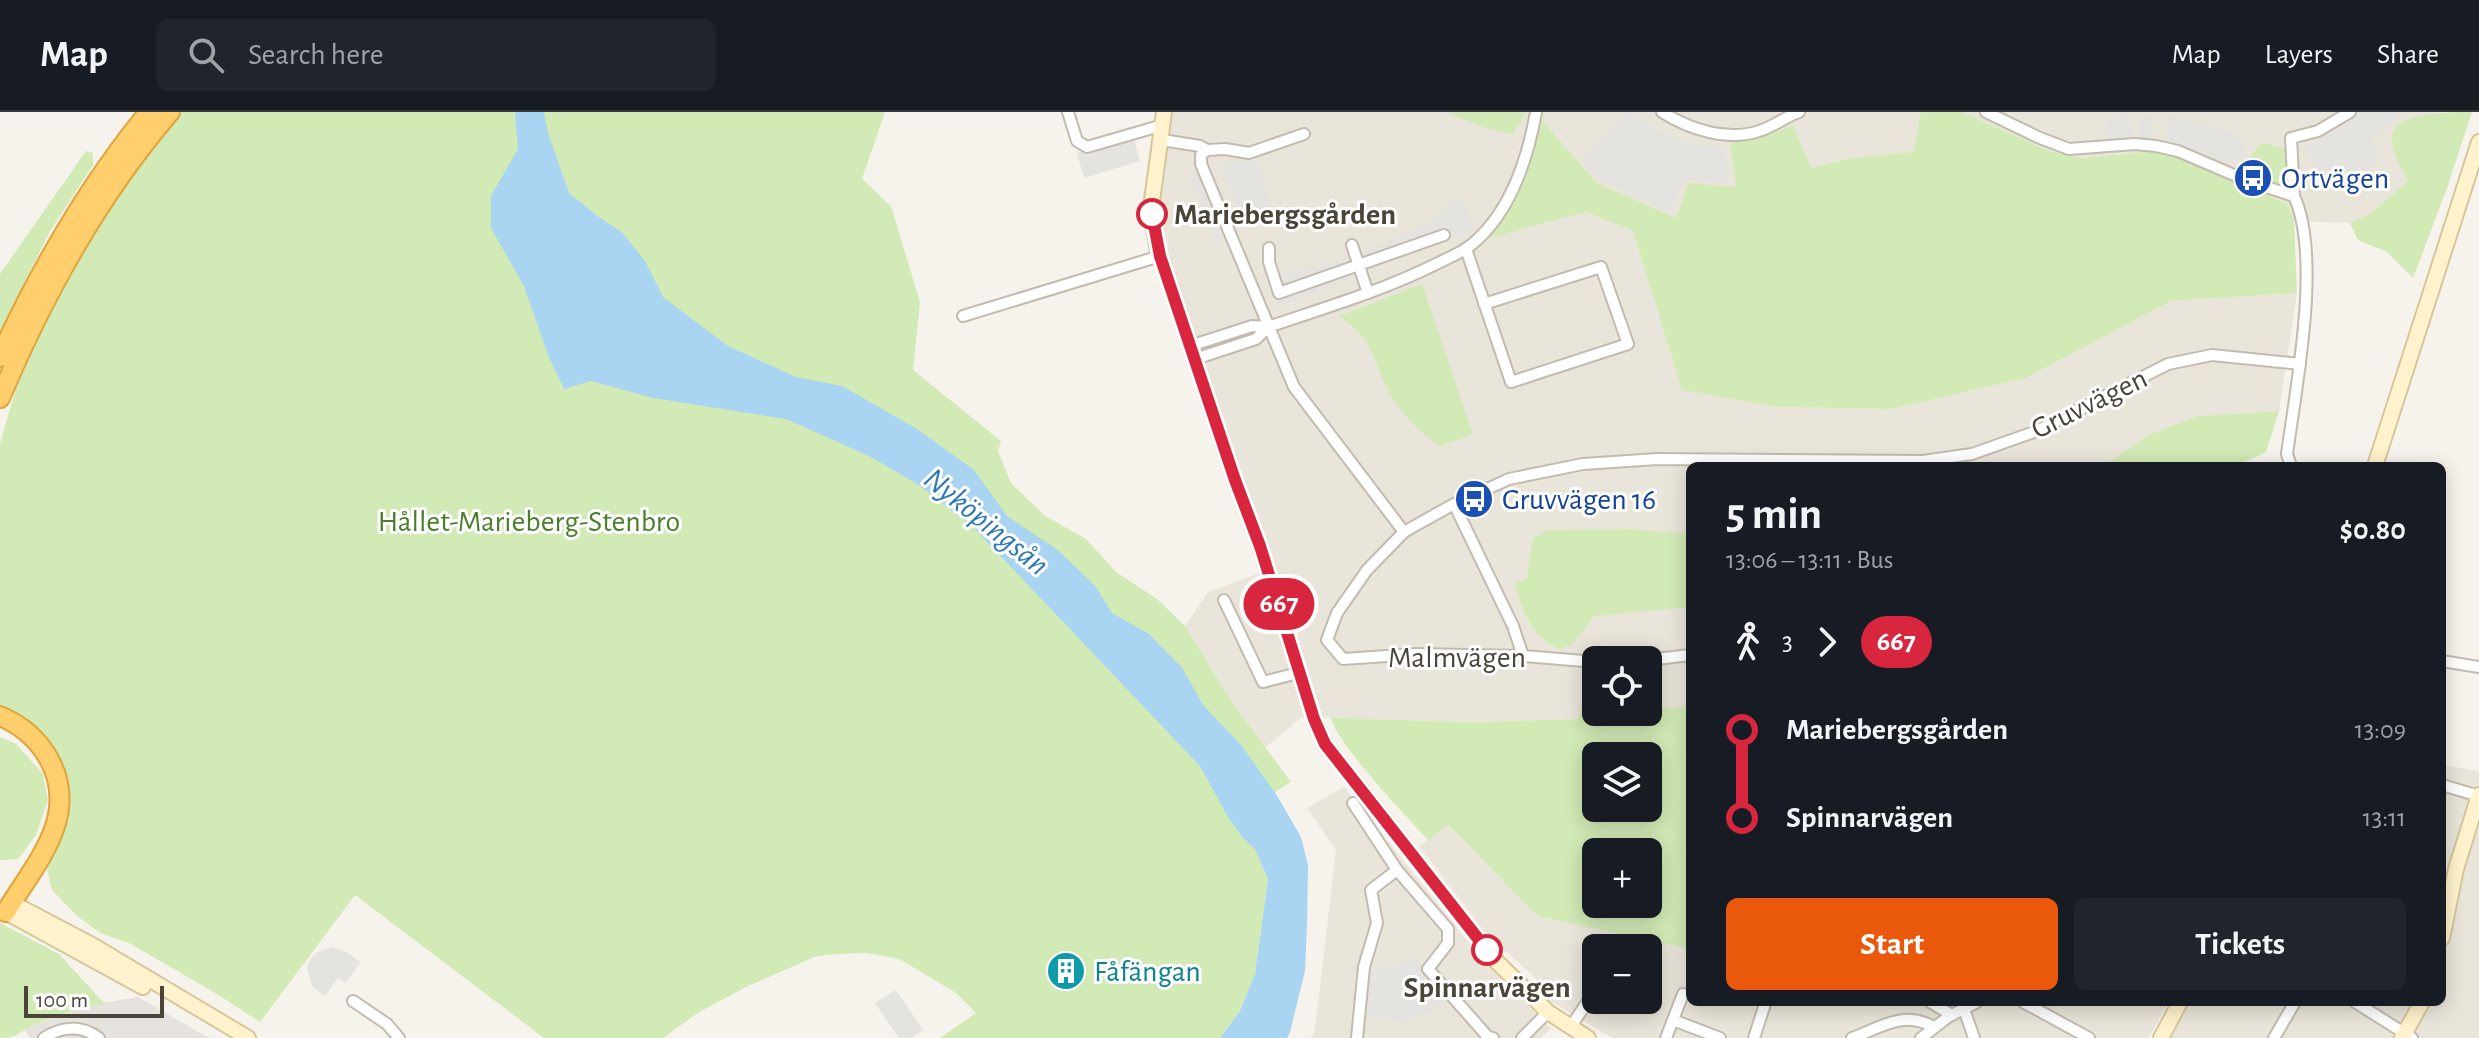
<!DOCTYPE html>
<meta charset="utf-8">
<style>
body{margin:0;font-family:"Alegreya Sans",sans-serif;background:#20242c;color:#f1f3f6;height:100vh;display:flex;flex-direction:column;font-size:30px;white-space:nowrap}
*{box-sizing:border-box;margin:0}
p{font-size:26px;color:#9ea1a6}
.icon{flex:none;width:44px;height:44px;fill:none;stroke:currentColor;stroke-width:2;stroke-linecap:round;stroke-linejoin:round}
.map{position:relative;flex:1;overflow:hidden}
.side{position:absolute;left:1686px;top:350px;width:760px;height:544px;display:flex;flex-direction:column;background:#171b24;border-radius:12px;box-shadow:0 4px 20px #0003}
.side>*{flex:none}
.badge{padding:0 16px;border-radius:26px;font-size:28px;line-height:52px}
.buttons{position:absolute;left:1582px;top:534px;display:grid;gap:16px}
.buttons a{display:grid;place-items:center;width:80px;height:80px;border-radius:12px;background:#171b24;box-shadow:0 4px 20px #0003;font-size:40px}
.scale{position:absolute;left:24px;bottom:20px;width:140px;box-sizing:border-box;padding-left:8px;border:4px solid #4b4439;border-top:0;font-size:22px;line-height:28px;white-space:nowrap;color:#4b4439;-webkit-text-stroke:6px #fff;paint-order:stroke}
.map>.badge{position:absolute;translate:-50% -50%;box-shadow:0 0 0 4px #fff}
.legs{display:flex;align-items:center;gap:12px;height:88px;padding:0 40px;font-size:26px}
.legs p{margin-inline-start:auto}
.headline{display:flex;align-items:center;justify-content:space-between;height:136px;padding:0 40px}
h1{font-size:44px;font-weight:700;line-height:60px}
.button{display:flex;gap:16px;margin-top:auto;padding:16px 40px}
.button a{flex:1;height:92px;border-radius:12px;background:#ea580c;color:#fff;font-size:32px;font-weight:700;line-height:92px;text-align:center}
.button a+a{background:#20242c;color:#f1f3f6}
ul{padding:0 40px;list-style:none}
li{display:flex;align-items:center;gap:28px;height:88px;font-size:30px}
li i{display:grid;place-items:center;width:12px;height:100%;margin:0 10px;background:currentColor}
li i::after{content:'';width:20px;height:20px;margin:-10px;border:6px solid;border-radius:50%;background:#171b24}
li p{margin-inline-start:auto}
li:first-child i{background:linear-gradient(#0000 50%,currentColor 0)}
li:last-child i{background:linear-gradient(currentColor 50%,#0000 0)}
header{display:flex;align-items:center;gap:48px;box-sizing:border-box;height:112px;padding:0 40px;background:#171b24;border-bottom:2px solid #363941}
header strong{font-size:38px}
nav{display:flex;gap:44px;margin-inline-start:auto;font-size:28px}
.search{width:560px;height:72px;background:#20242c;display:flex;align-items:center;gap:20px;box-sizing:border-box;padding:0 28px;border-radius:12px;color:#9ea1a6;font-size:30px}
.map>svg:first-child{display:block}
.residential{fill:#eae5da;fill-rule:evenodd}
.industrial{fill:#e6e2dd}
.green{fill:#d2eab5;fill-rule:evenodd}
.parking{fill:#e5e3e0}
.water{fill:#a9d4f2}
.lines{fill:none;stroke-linecap:round;stroke-linejoin:round}
.street-casing{stroke:#c2bbae;stroke-width:14}
.secondary-casing{stroke:#d6c79b;stroke-width:18}
.highway-casing{stroke:#e0a43c;stroke-width:22}
.street{stroke:#fff;stroke-width:10}
.secondary{stroke:#fff3cd;stroke-width:14}
.highway{stroke:#ffcf6e;stroke-width:18}
.line-1-casing{stroke:#fff;stroke-width:18}
.line-1{stroke:#d7263d;stroke-width:12}
.stop-1-dot{fill:#fff;stroke:#d7263d;stroke-width:4}
.labels{text-anchor:middle;stroke-width:6;stroke-linejoin:round;paint-order:stroke}
.transit-label{font-size:30px;fill:#164399;stroke:#fff;text-anchor:start}
.stop-label{font-size:30px;font-weight:bold;fill:#4b4439;stroke:#fff;text-anchor:start}
.street-label{font-size:30px;fill:#4b4439;stroke:#fff}
.park-label{font-size:30px;fill:#4a7f2a;stroke:#fff}
.culture-label{font-size:30px;fill:#0d838f;stroke:#fff;text-anchor:start}
.water-label{font-size:32px;font-style:italic;fill:#2e7ab2;stroke:#fff}
</style>
<header>
<strong>Map</strong>
<div class="search"><svg class="icon" aria-label="search" viewBox="0 0 24 24"><circle cx="10" cy="10" r="6"/><path d="M15 15l6 6"/></svg>Search here</div>
<nav><a>Map</a><a>Layers</a><a>Share</a></nav>
</header>
<div class="map">
<svg width="2479" height="926" viewBox="0 0 2479 926">
<rect width="100%" height="100%" fill="#f6f3ec"/>
<g class="residential">
<polygon points="1156,0 1921,0 1913,40 1851,46 1810,56 1793,13 1777,20 1730,31 1736,76 1677,107 1597,71 1541,8 1521,75 1484,127 1586,100 1633,119 1682,278 1776,295 1893,297 2026,266 2171,189 2297,181 2279,299 2198,304 2153,321 2102,354 1690,354 1690,593 1673,596 1648,593 1648,548 1596,548 1596,587 1584,586 1579,607 1472,610 1302,605 1265,636 1236,596 1185,514 1208,480 1259,461 1145,122 1143,85"/>
<polygon points="1962,0 2443,0 2435,1 2395,40 2408,69 2370,102 2350,111 2294,109 2288,92 2208,58 2184,45 2164,40 2146,40 2081,46 2049,39"/>
<polygon points="2442,653 2479,659 2479,926 2171,926 2190,890 2442,890"/>
<polygon points="1344,675 1488,854 1551,917 1540,926 1311,926 1315,918 1336,738 1307,696"/>
<path d="M1447,713L1538,803L1690,837V890H2168L2149,926H1612L1547,887L1534,864L1492,828L1419,734ZM1596,836H1648V888H1596Z"/>
</g>
<polygon class="industrial" points="138,885 209,926 30,926 25,917 85,894"/>
<g class="green">
<polygon points="181,0 885,0 862,67 891,94 920,190 913,258 1001,329 998,339 1011,371 1045,404 1086,427 1116,460 1157,487 1185,514 1236,596 1291,670 1232,706 1244,727 1255,737 1268,767 1255,862 1240,899 1220,926 940,926 976,901 955,880 899,847 867,841 839,842 817,844 748,874 699,900 663,926 544,926 355,783 260,910 217,882 129,831 100,821 76,803 52,778 47,757 52,741 66,715 68,691 36,618 0,593 0,332 22,255 100,108 148,39"/>
<polygon points="1446,0 1526,0 1513,23 1480,14"/>
<polygon points="1921,0 1962,0 2049,39 2081,46 2146,40 2164,40 2184,45 2208,58 2288,92 2294,109 2297,181 2171,189 2026,266 1892,297 1776,295 1682,278 1633,119 1586,100 1483,128 1521,75 1541,7 1597,71 1676,106 1689,71 1736,75 1730,31 1777,20 1793,13 1811,56 1851,46 1913,40"/>
<path d="M2472,0L2447,76L2413,166L2387,140L2358,128L2350,111L2370,102L2408,69C2402,56 2393,42 2392,28C2390,0 2448,0 2472,0Z"/>
<polygon points="2263,31 2281,35 2285,38 2286,50 2283,73 2243,58 2259,32"/>
<polygon points="86,39 93,41 93,53 50,119 0,221 0,162"/>
<path d="M1422,172L1473,323L1440,334C1414,317 1393,292 1381,263C1375,249 1372,236 1362,224C1355,215 1347,210 1339,204Z"/>
<polygon points="2279,299 2266,340 2236,354 2102,354 2153,321 2198,304"/>
<path d="M1633,417L1690,422V495L1594,504L1572,533L1559,537C1530,523 1524,501 1515,472L1527,466L1533,426L1548,418Z"/>
<path d="M1584,586L1596,587V600H1648V593L1673,596L1690,593V837L1538,804L1448,713L1428,728C1407,705 1337,632 1331,606L1472,610L1578,607ZM1596,644H1648V696H1596ZM1596,740H1648V792H1596Z"/>
<polygon points="0,625 16,632 43,662 48,688 36,723 18,747 0,748"/>
<path d="M0,811L59,842L105,892C79,895 54,905 30,915C15,922 18,926 0,926Z"/>
</g>
<g class="parking">
<polygon points="1627,0 1658,19 1686,31 1725,37 1727,71 1684,67 1670,100 1598,67 1582,48"/>
<polygon points="2359,0 2400,0 2370,28 2375,35 2375,52 2349,66 2323,75 2305,33 2342,15"/>
<polygon points="2170,3 2223,18 2246,31 2234,54 2165,27"/>
<polygon points="2129,4 2132,25 2109,28 2106,7"/>
<polygon points="2140,5 2154,5 2153,26 2138,25"/>
<polygon points="1133,24 1140,49 1084,66 1077,41"/>
<polygon points="1225,48 1238,50 1255,48 1271,94 1241,105 1224,57"/>
<polygon points="1195,57 1225,126 1217,130 1188,60"/>
<polygon points="1461,86 1474,116 1278,195 1266,165 1311,156 1369,138 1429,110"/>
<polygon points="332,835 348,841 360,850 346,871 338,866 325,884 313,875 307,858 309,849 316,841"/>
<polygon points="1416,847 1428,857 1450,881 1431,899 1407,908 1369,905 1364,855 1389,857"/>
<polygon points="896,878 923,918 911,926 899,926 875,891"/>
</g>
<polygon class="water" points="515,0 544,0 548,21 569,81 600,106 622,120 645,149 663,185 728,234 796,265 842,274 917,317 974,358 1007,404 1059,439 1096,475 1112,501 1149,522 1183,557 1203,593 1241,633 1276,682 1301,725 1308,753 1307,813 1305,859 1290,920 1287,926 1220,926 1240,899 1255,862 1268,767 1255,737 1244,727 1228,705 1200,654 974,416 919,373 869,344 786,307 653,286 591,269 564,277 548,243 524,174 491,116 491,84 518,37"/>
<g class="lines">
<g class="street-casing">
<g id="street">
<polyline points="1068,0 1077,29 1087,35 1163,13"/>
<path d="M1662,0C1689,17 1727,30 1759,19C1773,15 1785,5 1799,0"/>
<path d="M1986,0L2040,26L2069,37L2135,32L2156,34L2178,39L2248,69L2294,84C2322,145 2296,275 2287,342L2291,354"/>
<polyline points="1304,22 1249,41 1225,37 1207,38 1201,43 1201,52 1294,275 1404,420"/>
<polyline points="1162,28 1200,34 1207,38"/>
<polyline points="2294,84 2291,26 2318,19 2350,0"/>
<polyline points="1352,133 1368,181"/>
<polyline points="1269,136 1269,150 1279,181 1444,123"/>
<polyline points="1466,137 1511,270 1628,232 1601,155 1484,192"/>
<polyline points="963,204 1160,144"/>
<path d="M1190,234L1252,214L1268,215C1324,196 1382,179 1436,152C1450,145 1466,139 1478,127C1512,95 1528,45 1536,0"/>
<polyline points="1195,247 1256,227 1268,215"/>
<polyline points="1454,392 1513,514 1523,544"/>
<polyline points="1224,488 1263,570 1298,561"/>
<polyline points="1648,548 1690,543"/>
<polyline points="2442,549 2479,555"/>
<polyline points="1596,550 1523,544 1416,542 1343,547 1327,528 1337,501 1367,458 1404,420 1454,392 1509,367 1583,352 1658,347 1923,349 1972,342 2037,319 2168,252 2212,243 2300,252"/>
<polyline points="2442,673 2479,684"/>
<polyline points="1353,691 1397,758 1448,817 1448,831 1428,857 1488,925 1493,926"/>
<polyline points="353,889 387,912 399,926"/>
<polyline points="1930,890 1952,903"/>
<polyline points="2023,890 2089,926"/>
<polyline points="2355,890 2412,926"/>
<polyline points="1964,897 1974,926"/>
<polyline points="1673,908 1720,926"/>
<polyline points="1570,916 1596,877"/>
<path d="M44,926C62,914 81,913 99,926"/>
<polyline points="1357,926 1364,855 1377,811 1371,778 1397,758"/>
<polyline points="1522,926 1548,900"/>
<polyline points="1666,926 1683,882"/>
<polyline points="1754,926 1765,892"/>
<path d="M1852,926C1882,915 1903,898 1934,915"/>
<polyline points="1921,926 1948,905 1977,890"/>
<polyline points="2274,926 2295,890"/>
</g>
</g>
<g class="secondary-casing">
<g id="secondary">
<polyline points="1164,0 1152,89 1157,134 1235,368 1260,434 1314,607 1325,632 1497,850 1548,900 1588,926"/>
<polyline points="2375,354 2479,30"/>
<polyline points="12,791 92,833 248,926"/>
<polyline points="6,800 143,875"/>
<polyline points="2442,826 2456,757 2479,683"/>
<polyline points="2161,926 2180,890"/>
<polyline points="2402,926 2422,890"/>
</g>
</g>
<g class="highway-casing">
<g id="highway">
<path d="M0,245C40,158 88,74 149,0"/>
<path d="M0,286C43,184 98,84 170,0"/>
<path d="M0,604C21,613 39,628 50,649C80,706 33,754 6,800"/>
</g>
</g>
<use href="#street" class="street"/>
<use href="#secondary" class="secondary"/>
<use href="#highway" class="highway"/>
</g>
<g class="lines">
<g class="line-1-casing">
<polyline id="line-1" points="1152,102 1160,144 1235,368 1260,434 1314,607 1325,632 1487,838"/>
</g>
<use href="#line-1" class="line-1"/>
</g>
<defs>
<g id="bus-disc" transform="scale(2)"><circle r="9.5" fill="#1a4fb4" stroke="#fff"/><path d="M-5-6H5V4H4V6H2V4H-2V6H-4V4H-5ZM-3.5-4V0h7V-4ZM-3.5 1.2v1.5H-2V1.2ZM2 1.2v1.5H3.5V1.2Z" fill="#fff"/></g>
<g id="building-disc" transform="scale(2)"><circle r="9.5" fill="#0f9aa8" stroke="#fff"/><path d="M-4-6H4V6H1V3H-1V6H-4ZM-2.5-4.3h1.7v1.8h-1.7ZM.8-4.3h1.7v1.8H.8ZM-2.5-1h1.7V.8h-1.7ZM.8-1h1.7V.8H.8Z" fill="#fff"/></g>
</defs>
<g fill-rule="evenodd">
<use href="#bus-disc" x="2253" y="66"/>
<use href="#bus-disc" x="1474" y="387"/>
<use href="#building-disc" x="1066" y="859"/>
</g>
<g class="stop-1-dot">
<circle cx="1152" cy="102" r="14"/>
<circle cx="1487" cy="838" r="14"/>
</g>
<g class="labels">
<g class="transit-label">
<text x="2281" y="76">Ortvägen</text>
<text x="1502" y="397">Gruvvägen 16</text>
</g>
<g class="stop-label">
<text x="1174" y="112">Mariebergsgården</text>
<text x="1487" y="885" text-anchor="middle">Spinnarvägen</text>
</g>
<g class="street-label">
<text transform="translate(2089 291) rotate(-26)" y="10">Gruvvägen</text>
<text x="1457" y="555">Malmvägen</text>
</g>
<g class="park-label">
<text x="529" y="419">Hållet-Marieberg-Stenbro</text>
</g>
<g class="culture-label">
<text x="1094" y="869">Fåfängan</text>
</g>
<g class="water-label">
<text transform="translate(987 409) rotate(39)" y="11">Nyköpingsån</text>
</g>
</g>
</svg>
<div class="buttons">
<a><svg class="icon" aria-label="locate" viewBox="0 0 24 24"><circle cx="12" cy="12" r="6"/><path d="M12 2v4M12 18v4M2 12h4M18 12h4"/></svg></a>
<a><svg class="icon" aria-label="layers" viewBox="0 0 24 24"><path d="M12 4l9 5-9 5-9-5zM3 14l9 5 9-5"/></svg></a>
<a>+</a>
<a>−</a>
</div>
<div class="scale">100 m</div>
<b class="badge" style="left:1279px;top:492px;background:#d7263d;color:#fff">667</b>
<section class="side">
<div class="headline"><div><h1>5 min</h1><p>13:06 – 13:11 · Bus</p></div><b>$0.80</b></div>
<div class="legs"><svg class="icon" aria-label="walk" viewBox="0 0 24 24"><circle cx="13" cy="4" r="2"/><path d="M13 8l-2 6 4 7M11 14l-3 7M7 12l3-4h3l4 4"/></svg>3<svg class="icon" aria-label="forward" viewBox="0 0 24 24"><path d="M9 5l7 7-7 7"/></svg><b class="badge" style="background:#d7263d;color:#fff">667</b></div>
<ul>
<li><i style="color:#d7263d"></i><b>Mariebergsgården</b><p>13:09</p></li>
<li><i style="color:#d7263d"></i><b>Spinnarvägen</b><p>13:11</p></li>
</ul>
<div class="button"><a>Start</a><a>Tickets</a></div>
</section>
</div>
